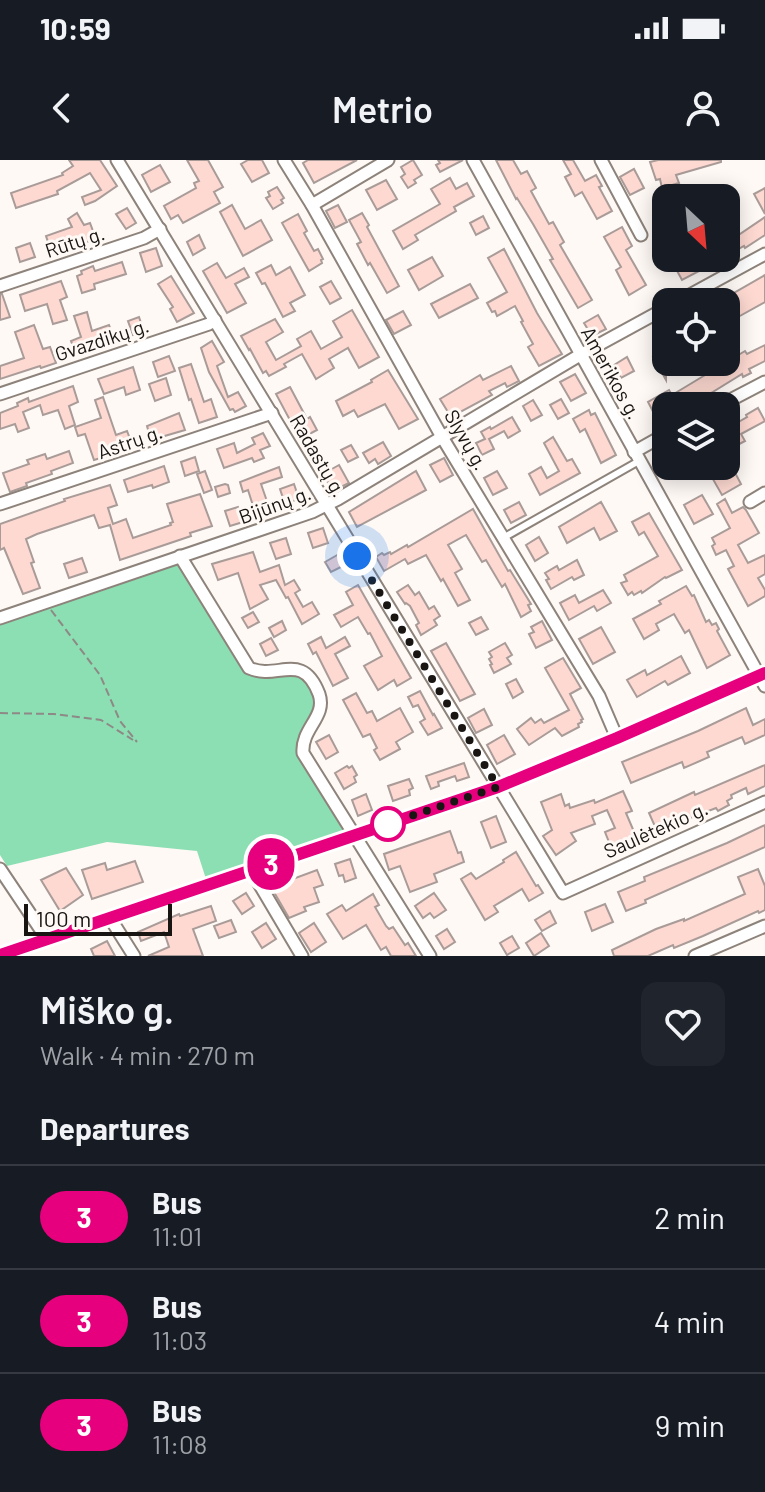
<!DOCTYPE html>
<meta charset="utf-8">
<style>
body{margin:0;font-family:Barlow,sans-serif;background:#20242c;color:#f1f3f6;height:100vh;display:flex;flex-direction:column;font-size:30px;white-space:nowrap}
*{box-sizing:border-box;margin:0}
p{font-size:26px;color:#9ea1a6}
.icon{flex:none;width:44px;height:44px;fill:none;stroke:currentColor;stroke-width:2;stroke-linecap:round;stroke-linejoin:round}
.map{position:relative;height:796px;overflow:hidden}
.side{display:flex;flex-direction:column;background:#171b24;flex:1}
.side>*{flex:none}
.badge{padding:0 16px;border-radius:26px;font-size:28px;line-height:52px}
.needle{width:52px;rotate:154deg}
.controls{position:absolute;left:652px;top:24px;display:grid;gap:16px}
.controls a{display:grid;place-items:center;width:88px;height:88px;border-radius:16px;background:#171b24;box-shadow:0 4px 20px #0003;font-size:40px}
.scale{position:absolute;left:24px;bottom:20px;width:148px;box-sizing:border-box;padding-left:8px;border:4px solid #191512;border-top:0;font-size:22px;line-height:28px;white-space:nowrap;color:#191512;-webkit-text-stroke:6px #fef9f5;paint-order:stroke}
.you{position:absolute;width:40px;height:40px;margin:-20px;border:6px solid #fff;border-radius:50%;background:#1a73e8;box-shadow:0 0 0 12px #1a73e833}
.map>.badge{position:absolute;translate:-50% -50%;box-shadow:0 0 0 4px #fff}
h2{padding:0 40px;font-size:30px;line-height:72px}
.round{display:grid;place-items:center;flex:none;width:84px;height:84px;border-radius:16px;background:#20242c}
.overview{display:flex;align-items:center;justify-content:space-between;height:136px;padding:0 40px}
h1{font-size:38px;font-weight:600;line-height:60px}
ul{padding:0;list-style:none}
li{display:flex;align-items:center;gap:24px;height:104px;padding:0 40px;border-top:2px solid #363941}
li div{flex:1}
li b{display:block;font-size:30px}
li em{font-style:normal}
li .badge{min-width:88px;font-weight:700;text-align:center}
.status{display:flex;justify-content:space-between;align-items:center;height:56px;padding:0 40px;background:#171b24;direction:ltr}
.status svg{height:22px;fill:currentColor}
header{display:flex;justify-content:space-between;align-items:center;height:104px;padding:0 40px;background:#171b24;font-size:36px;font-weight:600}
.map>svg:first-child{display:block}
.green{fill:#8bdfb3}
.building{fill:#fdd9d1;stroke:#a99b98;stroke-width:2}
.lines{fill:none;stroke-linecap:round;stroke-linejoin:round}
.service-casing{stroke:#8d837b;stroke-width:10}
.minor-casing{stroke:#8d837b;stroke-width:15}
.path{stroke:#8e8986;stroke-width:2;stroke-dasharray:8 4;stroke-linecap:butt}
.service{stroke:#fff;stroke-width:6}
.minor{stroke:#fff;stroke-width:11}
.line-casing{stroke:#fff;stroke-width:18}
.line{stroke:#e6007e;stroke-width:12}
.walk{stroke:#191512;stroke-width:8;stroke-dasharray:0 14.4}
.stop-dot{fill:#fff;stroke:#e6007e;stroke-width:4}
.labels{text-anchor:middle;stroke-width:6;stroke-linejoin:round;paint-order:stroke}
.street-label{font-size:20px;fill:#191512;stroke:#fef9f5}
</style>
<div class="status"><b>10:59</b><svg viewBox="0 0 49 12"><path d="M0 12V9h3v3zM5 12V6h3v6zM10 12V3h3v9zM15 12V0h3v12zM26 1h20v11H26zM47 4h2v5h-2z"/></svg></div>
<header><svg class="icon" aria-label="back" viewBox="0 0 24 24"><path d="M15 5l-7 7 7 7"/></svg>Metrio<svg class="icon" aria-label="person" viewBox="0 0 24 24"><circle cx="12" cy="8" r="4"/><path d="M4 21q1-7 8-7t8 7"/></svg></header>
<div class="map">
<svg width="765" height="796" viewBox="0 0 765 796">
<rect width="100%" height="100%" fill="#fef9f5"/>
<path class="green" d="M178,401L249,515C267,520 278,510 293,513C305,515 319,536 316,548C316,552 313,555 311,559C305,571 299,581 297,595L347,674L206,719L197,691L107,682L7,706L0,695V462Z"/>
<g class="building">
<polygon points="69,0 100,0 117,26 95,41 85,45 82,37 101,30 90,13 57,31 58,34 16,48 11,33 63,15 62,13 73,6"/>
<polygon points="187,0 208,0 223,27 214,32 220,43 183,63 178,55 171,59 164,46 196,28 194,23 199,21"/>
<polygon points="248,0 262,0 269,13 252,22 241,4"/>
<polygon points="308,0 357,0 314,23 303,3"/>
<polygon points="413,0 422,15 414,20 416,23 408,28 401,17 405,14 401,7"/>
<polygon points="438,0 463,0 440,12 436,5 440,3"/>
<polygon points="496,0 513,0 521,14 527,11 536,28 531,31 549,64 553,62 564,82 560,85 592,140 578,148 550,100 553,99 533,64 517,38 516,39"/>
<polygon points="563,0 573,0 585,21 596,15 602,26 599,27 612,51 597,59 582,32 575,36 565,17 571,14"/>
<polygon points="658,0 721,0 721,2 676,15 679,23 662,28 660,19 656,20 650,2"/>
<polygon points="160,5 170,22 151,32 142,15"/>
<polygon points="634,9 644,28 630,35 620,17"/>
<polygon points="450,18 456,29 467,23 474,36 454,47 456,51 415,75 418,80 403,89 393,71 440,44 431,29"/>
<polygon points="386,20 397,39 377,50 366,30"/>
<polygon points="277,27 284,38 281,40 283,43 273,49 266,38 270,36 268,32"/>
<polygon points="765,28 765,54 754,34"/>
<polygon points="232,45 245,69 261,60 272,80 243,96 220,52"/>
<polygon points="338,45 347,62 335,68 326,51"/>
<polygon points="127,48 136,63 126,69 116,54"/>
<polygon points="77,53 84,65 90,63 96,79 52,94 46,76 72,67 68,59"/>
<polygon points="362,53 369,65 367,67 399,126 387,133 370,103 368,105 357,84 361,82 349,60"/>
<polygon points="298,54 307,71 304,73 314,91 318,89 323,99 321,100 322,103 309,111 282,63"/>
<polygon points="483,56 489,68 476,75 470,63"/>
<polygon points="765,57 765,75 745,88 744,86 726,96 726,63 734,78"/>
<polygon points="622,67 632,86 626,90 646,125 629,135 616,110 621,107 604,77"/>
<polygon points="199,75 205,88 193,95 187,82"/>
<polygon points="30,83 35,97 20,102 16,88"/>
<polygon points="156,88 162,106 146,112 140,93"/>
<polygon points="504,89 537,153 562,194 539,206 528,187 533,184 521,162 523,161 515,146 497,156 495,151 492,152 487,143 507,132 488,98"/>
<polygon points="432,97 443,116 419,130 408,110"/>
<polygon points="690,98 724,98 682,120 675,107"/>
<polygon points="122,102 126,114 94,124 95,129 82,133 77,116 82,114 81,111 93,106 95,111"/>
<polygon points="217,103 226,118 244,108 249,117 235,124 246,143 227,153 203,111"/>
<polygon points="271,105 276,115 290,107 305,135 290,143 295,151 283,157 265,123 262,124 256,113"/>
<polygon points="765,115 765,142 738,157 727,137"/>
<polygon points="171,116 194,153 177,162 170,149 173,147 158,124"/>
<polygon points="61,121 67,137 60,140 67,160 53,164 47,144 25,151 20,135"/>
<polygon points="331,121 341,138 330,144 320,127"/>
<polygon points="470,124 478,138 439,158 431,144"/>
<polygon points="0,134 2,134 10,157 0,160"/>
<polygon points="352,150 379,197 359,208 348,188 329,199 334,208 316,219 302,194 284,204 286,207 269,216 266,211 263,213 250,189 249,190 241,176 275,159 283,172 266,182 276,200 301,186 297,179 311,171 321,189 342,177 333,161"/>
<polygon points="403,151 411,165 394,174 386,160"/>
<polygon points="87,152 92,171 109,165 115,181 76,194 71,181 81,177 74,156"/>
<polygon points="598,155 606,169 592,176 584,163"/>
<polygon points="139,157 144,172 133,175 128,161"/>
<polygon points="34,165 43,189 50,187 56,203 41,208 40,206 0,219 0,206 24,198 15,172"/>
<polygon points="212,181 224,202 217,206 228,237 238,232 246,246 235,252 233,249 230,250 209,212 201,188"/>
<polygon points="765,185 765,201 749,209 751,213 743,217 742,214 690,246 666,246 666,259 659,263 648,242 669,230 672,235 745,191 747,194"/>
<polygon points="666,190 666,202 685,202 666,213 666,220 653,197"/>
<polygon points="169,196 175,211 158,217 153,202"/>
<polygon points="627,197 634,211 621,218 614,205"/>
<polygon points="191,204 204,242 211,239 217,257 199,263 191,239 189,240 179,208"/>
<polygon points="511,206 519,221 507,227 505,223 489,231 492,235 451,257 440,239 480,215 483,220"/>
<polygon points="133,207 140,230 126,235 124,227 104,234 98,219"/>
<polygon points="388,210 418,259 399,269 385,244 358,257 354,250 343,256 336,241 372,222 371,220"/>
<polygon points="575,214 586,233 571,241 560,222"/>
<polygon points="166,218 171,235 155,241 149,224"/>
<polygon points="73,226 78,242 69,246 75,265 65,269 58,250 43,255 40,245 23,252 29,268 18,272 15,264 0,269 0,253 18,246 17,243 28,238 29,242"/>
<polygon points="290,227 307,259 310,257 317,270 300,279 276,234"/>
<polygon points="103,237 116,275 127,271 132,284 106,293 107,296 94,300 85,274 78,276 75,267 101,258 95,240"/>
<polygon points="561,239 569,253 558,259 550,245"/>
<polygon points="533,240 542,255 531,261 523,246"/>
<polygon points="758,248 765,261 741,274 745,281 726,291 726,269 747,257 746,255"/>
<polygon points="589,250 591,255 595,253 616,295 601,303 585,269 580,272 573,259"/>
<polygon points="179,253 185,270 151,280 147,266"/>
<polygon points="512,257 520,271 508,278 504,271 489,279 494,289 482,295 476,283 485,279 481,272 490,267 491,269"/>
<polygon points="263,273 270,286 260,290 264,298 254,302 252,298 224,308 217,289 234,283 237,293 255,284 252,278"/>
<polygon points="553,277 567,301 572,299 580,313 540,335 529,314 541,307 547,318 559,311 544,283"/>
<polygon points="383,282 391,296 378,304 375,299 369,303 363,293"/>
<polygon points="351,285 358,297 348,302 341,290"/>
<polygon points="69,291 73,303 51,311 52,314 26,323 27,326 10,332 3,313 29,304 27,300 45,294 47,299"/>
<polygon points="195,297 199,311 185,316 181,302"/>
<polygon points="444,298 453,315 440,322 430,305"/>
<polygon points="730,303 741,324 722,335 710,314"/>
<polygon points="339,305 349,323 333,331 323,314"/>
<polygon points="164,306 169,322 153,328 152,325 128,332 124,320"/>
<polygon points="670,306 698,306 676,318"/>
<polygon points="279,307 282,317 261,324 270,350 256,355 248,330 243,332 240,322"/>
<polygon points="205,311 212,330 204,333 197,314"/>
<polygon points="416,311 426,330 357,367 349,352"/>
<polygon points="497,311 507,328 493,335 484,318"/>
<polygon points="225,324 228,325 230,333 218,337 215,327"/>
<polygon points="294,324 299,339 285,344 280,329"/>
<polygon points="110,325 117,345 108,348 113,364 126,359 133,378 171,365 170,363 173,362 167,344 200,334 212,366 190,373 191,376 120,400 110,365 99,368 94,355 37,374 26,379 34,402 31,403 40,428 23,434 4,388 0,390 0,364 65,341 64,339"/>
<polygon points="702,335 713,354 694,364 684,345"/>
<polygon points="725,339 732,353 743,347 746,350 759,373 738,385 748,403 765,395 765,414 758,418 765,430 765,436 748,446 728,409 734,406 726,390 716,395 712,386 715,384 712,378 730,368 717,344"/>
<polygon points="519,342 526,355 511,363 504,350"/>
<polygon points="601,342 617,371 600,380 594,368 567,383 559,367"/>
<polygon points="238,347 243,362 230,366 225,351"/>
<polygon points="473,349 508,411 510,410 531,444 528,445 531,451 521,457 505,424 502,427 486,400 482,402 466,375 448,385 462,409 455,413 470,440 458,446 443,419 441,421 426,395 408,404 405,399 384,411 376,397 382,393 384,395 390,392 391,394 407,385 408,387"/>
<polygon points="649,353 682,410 666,418 665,417 642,433 641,431 634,435 632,432 628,435 621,423 627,421 624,415 658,396 644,372 639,375 632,362"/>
<polygon points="323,368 328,383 313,388 308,373"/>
<polygon points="539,377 548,393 535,401 526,385"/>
<polygon points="286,378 291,394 276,399 270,383"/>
<polygon points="253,392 260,412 279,405 285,425 294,420 300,430 295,433 303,447 312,442 319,454 302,464 288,437 286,438 276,420 260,425 268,439 250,449 238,413 218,420 212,404"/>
<polygon points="339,394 345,405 331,412 325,402"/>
<polygon points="82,398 87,412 69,418 64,404"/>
<polygon points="577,400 584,415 574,420 572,417 551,429 546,420 549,419 545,413 557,406 559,410"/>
<polygon points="358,425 411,518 397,526 394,520 378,530 364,506 382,496 370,473 368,474 358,457 341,467 334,455 353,445 346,432"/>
<polygon points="408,425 415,435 419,432 429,449 434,446 440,456 434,460 437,465 421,475 416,465 419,463 410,446 406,443 405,444 397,432"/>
<polygon points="686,426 692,436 694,435 706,462 709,460 712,465 716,463 719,469 717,471 730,495 707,508 689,470 685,473 674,454 656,464 659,470 644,479 633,459 661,444 659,441"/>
<polygon points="603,430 611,443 597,451 594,446 569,460 560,443 575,435 579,443"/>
<polygon points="253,452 259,462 248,468 242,458"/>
<polygon points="481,457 488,469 476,475 469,463"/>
<polygon points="282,461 286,470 274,477 269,468"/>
<polygon points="542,461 552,480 536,488 529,474 534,472 531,467"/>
<polygon points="601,467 615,492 593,504 579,479"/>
<polygon points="321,477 326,488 345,477 350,486 335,494 348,518 333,526 316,492 313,494 308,484"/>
<polygon points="271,478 278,490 266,496 260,484"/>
<polygon points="446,483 475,534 460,541 431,491"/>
<polygon points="505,483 512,495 507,498 511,504 494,513 490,505 492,504 489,499 492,497 489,492"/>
<polygon points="681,496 690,513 668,525 665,521 637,537 627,520 645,510 647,515"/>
<polygon points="563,498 581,528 570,534 583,559 581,560 582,562 578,564 579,567 562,576 555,568 529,585 517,569 531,558 535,563 541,559 544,563 569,550 545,508"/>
<polygon points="516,519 523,532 513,538 506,524"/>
<polygon points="420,531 433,555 434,554 442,568 428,575 420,562 425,559 418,545 413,547 408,537"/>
<polygon points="356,533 367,553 372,551 377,561 400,548 413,572 396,582 400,589 380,600 374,590 377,588 370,574 363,577 343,540"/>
<polygon points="746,548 753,565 765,559 765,575 745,584 742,577 707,592 709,597 684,608 682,602 631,623 622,602 698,571"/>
<polygon points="484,549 492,565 476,573 468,558"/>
<polygon points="329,575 338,592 326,599 316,582"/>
<polygon points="504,575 515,594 497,604 487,585"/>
<polygon points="464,603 469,617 457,621 455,616 438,622 439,626 431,629 426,616"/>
<polygon points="765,605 765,626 748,634 746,628 731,635 732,638 727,641 729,645 718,651 716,648 657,671 649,653 694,632 695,635"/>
<polygon points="347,606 349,608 352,606 357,615 354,617 356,622 344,629 335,613"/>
<polygon points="409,619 413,628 409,630 410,635 393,641 388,626"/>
<polygon points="623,631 632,651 626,653 638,681 613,692 605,672 615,668 607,650 592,656 595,664 571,673 576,681 556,695 543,676 552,670 541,642 561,634 565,646 569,644 570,648 594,640 595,643"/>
<polygon points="366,634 372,650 358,656 352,640"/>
<polygon points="496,656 506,682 491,688 481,662"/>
<polygon points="765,665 765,687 645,740 646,743 626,751 618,732 645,721 644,717 727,683"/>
<polygon points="450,671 458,693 461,692 464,702 434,714 437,722 410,732 400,706 389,710 384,694"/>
<polygon points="516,692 536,726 538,725 543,733 529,741 522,729 494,746 498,752 485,760 461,719 471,713 476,719 504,702 503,700"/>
<polygon points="350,699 356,718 345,722 343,715 339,716 335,704"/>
<polygon points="135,701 143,722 92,739 82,710 105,703 107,710"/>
<polygon points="66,708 83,735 60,751 41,720"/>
<polygon points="758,709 765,726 765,750 759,753 758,751 703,776 674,788 673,785 648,796 614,796 612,790 656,769 684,759 684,761 745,734 738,717"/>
<polygon points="317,710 323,725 314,728 319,742 304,747 306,751 289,758 271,727"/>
<polygon points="246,733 254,746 242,754 233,741"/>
<polygon points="434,733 446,750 434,758 430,753 423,758 415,746"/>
<polygon points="373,734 379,745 375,747 386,766 389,769 393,767 405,785 408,783 416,796 391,796 386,787 381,790 366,765 343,779 327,754 342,745 346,751"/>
<polygon points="605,744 613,762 592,771 585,752"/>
<polygon points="211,746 216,761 193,769 203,796 148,796 169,787 164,772 141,781 138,772 179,754 180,756"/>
<polygon points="550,751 556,763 542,771 535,760"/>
<polygon points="231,760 236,772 219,778 214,766"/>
<polygon points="266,763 276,779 262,788 252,772"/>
<polygon points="314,763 326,782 311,792 299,773"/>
<polygon points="447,769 455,782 444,789 436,776"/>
<polygon points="541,773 549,786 534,796 526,783"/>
<polygon points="512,776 519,788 507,795 500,783"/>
<polygon points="107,781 115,796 94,796 91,789"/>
</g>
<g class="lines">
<g class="service-casing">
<polyline id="service" points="503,378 639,301"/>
</g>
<g class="minor-casing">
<g id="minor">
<polyline points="117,0 563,733 765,642"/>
<polyline points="284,0 312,45 442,277 599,536 617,578"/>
<polyline points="473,0 765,526"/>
<polyline points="601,0 641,75"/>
<polyline points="312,45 388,0"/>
<polyline points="0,126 144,78 160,69"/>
<polyline points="677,142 765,94"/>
<polyline points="0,234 209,164 215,160"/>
<polyline points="719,246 765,222"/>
<polyline points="634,292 666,274"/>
<polyline points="750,342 765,333"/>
<polyline points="0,344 272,253"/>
<path d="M180,396L249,508C278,521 302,490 319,534C327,557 301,568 303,593L430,796"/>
<polyline points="0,458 312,352 338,339 580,195 666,148"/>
<polyline points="0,709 47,779"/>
<polyline points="251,710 302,796"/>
<polyline points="110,758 134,796"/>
<polyline points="0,795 498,627 617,578 765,512"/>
<polyline points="695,796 765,766"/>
</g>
</g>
<g class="path">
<polyline points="51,450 100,515 120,561 137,582"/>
<polyline points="0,553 54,554 101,560 133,580"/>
</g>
<use href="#service" class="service"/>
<use href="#minor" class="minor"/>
</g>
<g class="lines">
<g class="line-casing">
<polyline id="line" points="0,795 498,627 617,578 765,513"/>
</g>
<use href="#line" class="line"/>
<polyline class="walk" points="357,396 498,627 384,665 388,664"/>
</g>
<circle class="stop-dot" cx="388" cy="664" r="16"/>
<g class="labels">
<g class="street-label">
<text transform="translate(75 82) rotate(-18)" y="7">Rūtų g.</text>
<text transform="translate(102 180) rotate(-18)" y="7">Gvazdikų g.</text>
<text transform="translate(611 213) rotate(61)" y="7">Amerikos g.</text>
<text transform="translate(466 280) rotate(60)" y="7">Slyvų g.</text>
<text transform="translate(130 282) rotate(-19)" y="7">Astrų g.</text>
<text transform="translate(318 296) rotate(60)" y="7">Radastų g.</text>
<text transform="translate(275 345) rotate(-20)" y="7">Bijūnų g.</text>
<text transform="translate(656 670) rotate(-24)" y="7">Saulėtekio g.</text>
</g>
</g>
</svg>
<div class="controls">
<a><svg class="needle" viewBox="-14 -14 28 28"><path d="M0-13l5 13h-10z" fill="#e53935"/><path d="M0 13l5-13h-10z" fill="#9ea1a6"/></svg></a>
<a><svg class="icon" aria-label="locate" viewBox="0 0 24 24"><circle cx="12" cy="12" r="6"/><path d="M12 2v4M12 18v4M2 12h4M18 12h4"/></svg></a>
<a><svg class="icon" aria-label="layers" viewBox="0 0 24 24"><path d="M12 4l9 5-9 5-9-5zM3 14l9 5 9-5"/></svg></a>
</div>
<div class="scale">100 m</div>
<div class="you" style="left:357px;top:396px"></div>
<b class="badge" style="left:271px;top:704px;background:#e6007e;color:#fff">3</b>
</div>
<section class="side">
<div class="overview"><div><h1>Miško g.</h1><p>Walk · 4 min · 270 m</p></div><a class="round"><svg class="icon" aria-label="heart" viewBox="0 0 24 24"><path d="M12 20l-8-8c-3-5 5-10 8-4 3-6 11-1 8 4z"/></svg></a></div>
<h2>Departures</h2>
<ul>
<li><span class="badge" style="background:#e6007e;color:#fff">3</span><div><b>Bus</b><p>11:01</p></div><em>2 min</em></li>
<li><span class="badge" style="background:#e6007e;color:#fff">3</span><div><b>Bus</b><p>11:03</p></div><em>4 min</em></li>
<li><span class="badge" style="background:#e6007e;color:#fff">3</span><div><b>Bus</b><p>11:08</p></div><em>9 min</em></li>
</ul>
</section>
